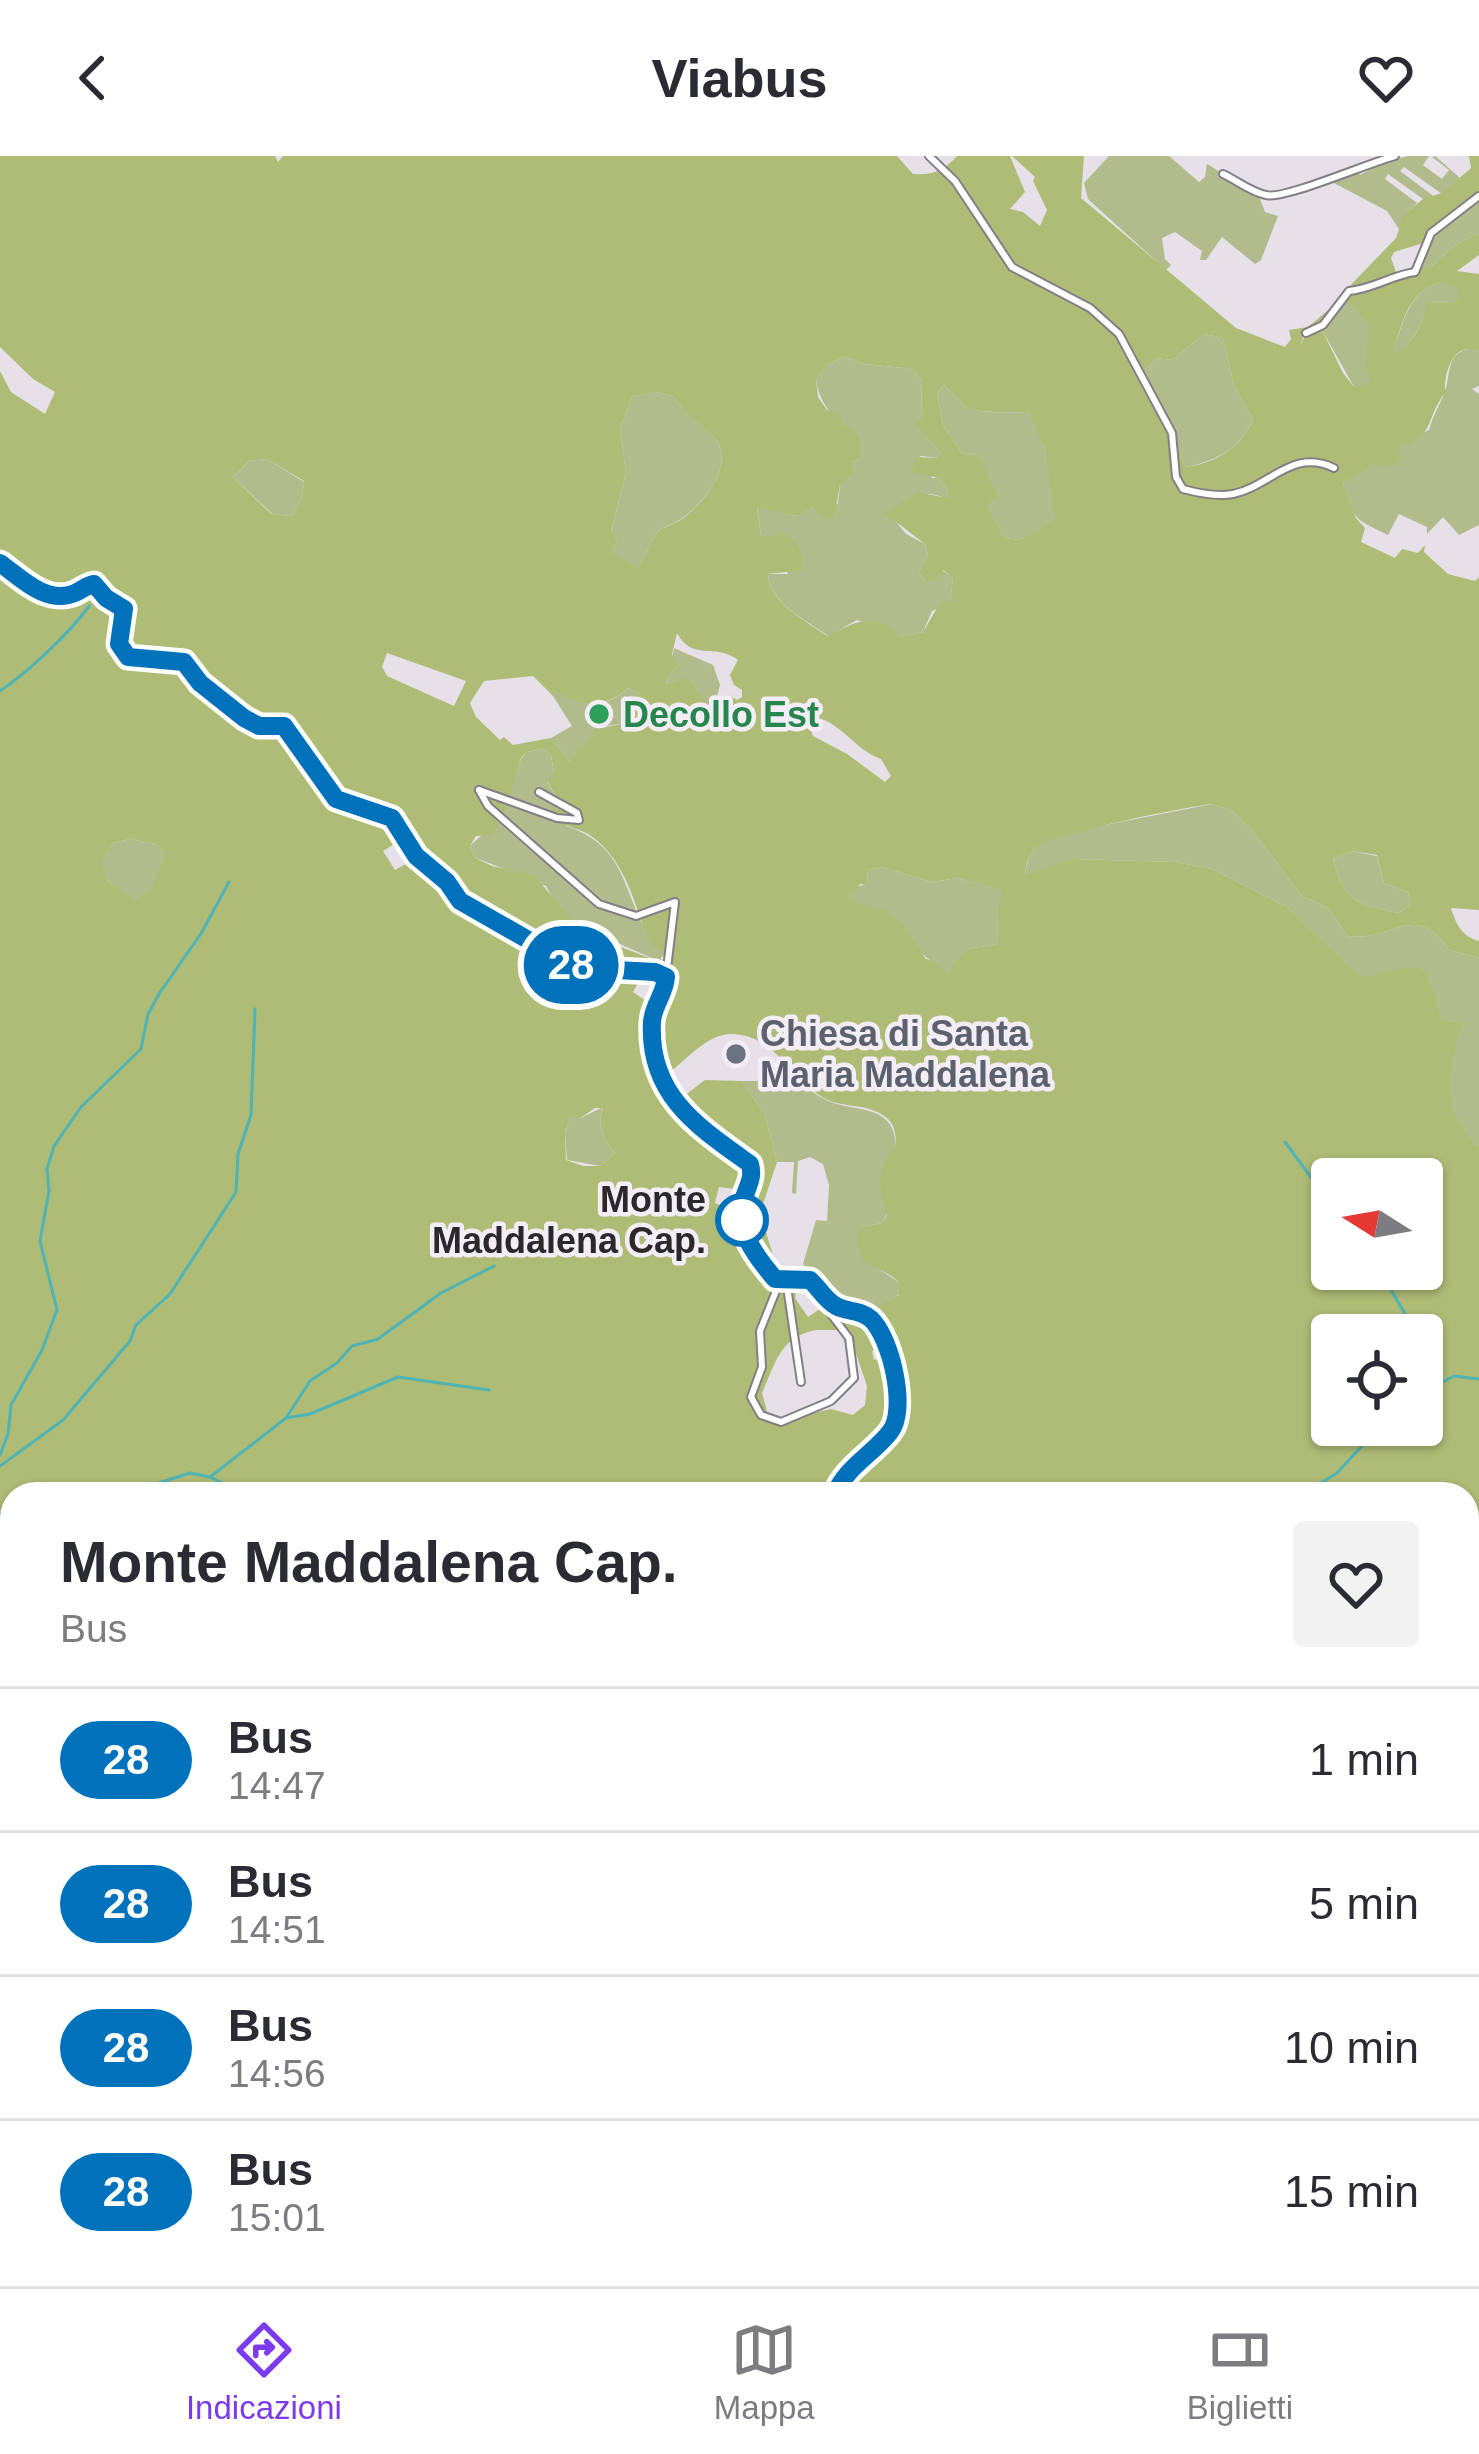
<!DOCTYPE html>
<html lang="it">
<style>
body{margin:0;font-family:Helvetica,sans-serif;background:#f2f2f3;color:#2b2b33;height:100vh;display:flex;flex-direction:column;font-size:45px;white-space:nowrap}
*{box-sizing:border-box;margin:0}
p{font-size:39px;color:#7c7c81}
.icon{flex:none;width:66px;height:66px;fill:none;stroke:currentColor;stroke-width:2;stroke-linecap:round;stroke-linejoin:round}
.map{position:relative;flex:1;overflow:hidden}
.details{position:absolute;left:0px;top:1326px;width:1479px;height:804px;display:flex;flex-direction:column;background:#fff;border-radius:36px 36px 0 0;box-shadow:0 3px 9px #0004}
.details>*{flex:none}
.badge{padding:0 24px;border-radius:39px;font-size:42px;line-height:78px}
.needle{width:78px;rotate:281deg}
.buttons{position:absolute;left:1311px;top:1002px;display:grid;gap:24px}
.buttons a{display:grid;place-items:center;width:132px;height:132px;border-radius:12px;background:#fff;box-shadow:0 3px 9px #0004;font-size:60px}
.map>.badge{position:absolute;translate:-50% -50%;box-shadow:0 0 0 6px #fff}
.round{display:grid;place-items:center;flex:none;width:126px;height:126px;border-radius:12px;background:#f2f2f3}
.headline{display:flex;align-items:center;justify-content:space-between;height:204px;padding:0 60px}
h1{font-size:57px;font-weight:700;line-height:90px}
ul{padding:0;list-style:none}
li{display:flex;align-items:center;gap:36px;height:144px;padding:0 60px;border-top:3px solid #e1e1e2}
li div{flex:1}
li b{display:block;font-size:45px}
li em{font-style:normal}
li .badge{min-width:132px;font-weight:700;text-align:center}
header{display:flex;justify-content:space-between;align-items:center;height:156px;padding:0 60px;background:#fff;font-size:54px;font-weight:700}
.dock{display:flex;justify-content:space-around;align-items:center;height:168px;border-top:3px solid #e1e1e2;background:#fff;font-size:33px;color:#7c7c81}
.dock a{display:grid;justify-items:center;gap:6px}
.dock .selected{color:#7c3aed}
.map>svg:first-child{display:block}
.green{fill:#b2bb8c}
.forest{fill:#afbc76;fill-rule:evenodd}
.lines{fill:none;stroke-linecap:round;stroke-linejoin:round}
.stream{stroke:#50b4b5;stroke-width:3}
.street-casing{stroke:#847e86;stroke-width:10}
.secondary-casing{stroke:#847e86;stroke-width:14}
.street{stroke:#fff;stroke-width:6}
.secondary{stroke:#fff;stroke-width:9}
.line-casing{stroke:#fff;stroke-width:27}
.line{stroke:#0072bc;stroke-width:18}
.leisure-dot{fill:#2e9e5b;stroke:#f3edf6;stroke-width:4.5}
.worship-dot{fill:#6b7280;stroke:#f3edf6;stroke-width:4.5}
.stop-dot{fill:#fff;stroke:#0072bc;stroke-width:6}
.labels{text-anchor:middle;stroke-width:9;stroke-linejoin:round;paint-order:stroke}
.leisure-label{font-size:36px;font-weight:bold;fill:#27864d;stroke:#f3edf6;text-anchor:start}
.worship-label{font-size:36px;font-weight:bold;fill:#5b616d;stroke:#f3edf6;text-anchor:start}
.stop-label{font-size:36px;font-weight:bold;fill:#2a282b;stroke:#f3edf6;text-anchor:end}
</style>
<header><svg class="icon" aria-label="back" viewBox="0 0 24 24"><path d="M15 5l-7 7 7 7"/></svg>Viabus<svg class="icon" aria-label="heart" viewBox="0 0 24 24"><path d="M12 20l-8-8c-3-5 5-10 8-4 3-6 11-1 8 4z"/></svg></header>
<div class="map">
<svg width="1479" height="2130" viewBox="0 0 1479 2130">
<rect width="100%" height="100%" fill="#e6e0e8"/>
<g class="green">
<polygon points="1109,0 1169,0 1199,26 1205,21 1207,8 1259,40 1265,56 1278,60 1261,104 1255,108 1222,81 1206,104 1200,104 1202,95 1175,76 1162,82 1165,103 1171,109 1166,114 1088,43 1084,27"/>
<polygon points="1408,0 1429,0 1423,9 1442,23 1449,14 1432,1 1435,0 1460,22 1442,38 1404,11 1400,15 1436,42 1423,43 1388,18 1385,23 1417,47 1405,59 1399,73 1387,55 1332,26 1336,19 1357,13 1360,19 1381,7"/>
<path d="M1479,45V77L1455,89L1431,111L1419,114C1429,77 1449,68 1479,45Z"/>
<path d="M1439,127L1458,131V144L1452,147L1427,146C1422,170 1414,187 1392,199C1402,171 1407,136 1439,127Z"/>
<polygon points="1345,141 1369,168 1373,227 1354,231 1321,172"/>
<path d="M1204,178L1223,182L1234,230L1253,263C1241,292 1217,305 1186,311L1177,291V274L1144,216L1156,202L1172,204Z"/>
<path d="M1472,192L1479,195V230L1472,233L1479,238V369L1459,379L1443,361L1427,378V371L1399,358L1388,379C1352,361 1357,367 1343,327L1398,289L1429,274C1433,260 1439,250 1444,238C1452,218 1444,197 1472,192Z"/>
<path d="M845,201L865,208L913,213L922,225L921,262L916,267L940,297L939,302L920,300L932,322H938L948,333L947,343C923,332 903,338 893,362L906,378L925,388L928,399L918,417L926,425H935L942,414L953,422L950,447L932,455L923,476L901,481L857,464L828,480C805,463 770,448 768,418H788L770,382L761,380L757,351L796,360L814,351L838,348L840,329L851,306L859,303C849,272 819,255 816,223L828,208Z"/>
<path d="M944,229C951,235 959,246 967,250C986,261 1010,253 1031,258L1045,295L1056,364L1019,384L1004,382L986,348L979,299L962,298L943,269L937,237Z"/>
<path d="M655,236L673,240C684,257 699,266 713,280C738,306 703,350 678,365C675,367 664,371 661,373C648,384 648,402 635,412L610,396L617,386L611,376L626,317L620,272L632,241Z"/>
<polygon points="267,303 304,326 302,342 292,360 272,358 233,321 249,305"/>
<polygon points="674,492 713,509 720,529 714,552 707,551 692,525 675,524 667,528 666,523 677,511 672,502"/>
<path d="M552,530C573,552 606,554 628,532L640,537L627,555L625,567L601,571L569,605L551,582L572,570L553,540Z"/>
<path d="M542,593L551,599L554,618L547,626L558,643L566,646V670C620,688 621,723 642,767C647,778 660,787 669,796L661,801L663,809L657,811L654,803L575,768L558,752L546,730L474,701L470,690L499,663L521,603L527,596Z"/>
<path d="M1212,648L1232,655L1251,673L1302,740L1328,752L1348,780C1391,787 1415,743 1449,794L1479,802V990C1437,956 1447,914 1462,868L1448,865L1378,819L1360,822L1287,751L1212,713L1176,706L1071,703L1025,719L1029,699L1039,687L1069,676Z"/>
<polygon points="130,683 156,688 167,696 152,734 133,745 108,726 99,706 113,687"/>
<path d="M1351,695L1377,700L1384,727L1408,736L1410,749L1399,757C1357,748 1344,746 1333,703Z"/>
<path d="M882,711L932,726L957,722L1003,734L997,754L998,788L967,793L948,818C915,796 894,763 855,748L850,739L855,731L867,728L868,714Z"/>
<path d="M780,906C795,916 807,935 824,943C853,958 894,945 896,990C878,1011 879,1032 887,1058L882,1067L862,1071L877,1112L899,1126V1138C856,1174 831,1142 803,1108L816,1064L827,1065L829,1029L823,1008L810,1001L798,1005L796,1038L792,1037L794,1006H777L765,959L742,925C760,925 775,926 780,906Z"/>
<path d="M603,951C596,969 604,984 615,997L600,1010L567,1004L565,977L571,959L579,963Z"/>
</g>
<g class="forest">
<path d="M0,0H275L278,6L283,0H897L913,18C934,19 943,15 957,0H1010L1025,36L1010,53L1023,56L1040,70L1047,54L1033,25L1035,21L1012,0H1084L1081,42L1236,172L1285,191L1291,183L1289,174L1308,171L1333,150L1323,166L1308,171L1300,189L1306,179L1321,172L1343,217L1354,231L1372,226L1365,208L1369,169L1345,141L1346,134L1396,82L1404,59L1423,43L1442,37L1471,12L1469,0H1479V45L1430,85L1394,96L1391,102L1396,116L1431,111L1455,89L1479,77V99L1457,115L1479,118V195C1453,185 1444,216 1445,237C1427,258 1433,286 1399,290L1401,300L1397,309H1372L1343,327L1356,362L1365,372L1361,386L1395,402L1402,393L1418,397L1425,389L1424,396L1448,418L1475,425L1479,421V754L1451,752C1456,768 1462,781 1479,785V802L1449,794C1415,743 1391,787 1348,780L1328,752L1302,740L1251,673L1232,655L1212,648C1185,651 1050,678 1035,692C1027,699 1027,708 1025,718L1071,703L1176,706L1212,713L1287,751L1360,821L1413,810L1425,816L1437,845L1438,858L1448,865L1463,867C1447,912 1439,957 1479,990V1486L1467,1484V1338H839L863,1307L895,1277L904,1253L880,1166L868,1156L899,1139V1126C874,1104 859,1119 857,1077L862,1071L882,1067L887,1059C878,1030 876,1012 896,989C896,980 895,970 888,963C869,945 838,954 819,939C789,917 770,877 730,878C706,879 686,904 668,918L684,940L705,924L742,925L765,959L777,1006L760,1057L780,1122C743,1082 740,1068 755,1018C713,980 662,945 656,887C654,864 654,853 671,838L668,799L654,803L656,813L577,807L465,745L444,718L425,705L381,644L346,635L333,625L295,574L282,563L248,557L187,500L165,495L142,500L124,491L131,452L104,425L89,419C55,442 30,417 0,397V215L11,236L45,258L55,236L33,223L0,191ZM1439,127L1458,132V143L1452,147L1426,146C1423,169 1415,186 1393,198C1401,170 1407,136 1439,127ZM1204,178L1223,182L1234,230L1253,263C1242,291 1216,307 1186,311L1177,291V274L1144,216L1156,202L1172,204ZM845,201L865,208L913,213L922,225L921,262L915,267L940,297L938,302L915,301L912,316L938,322L948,333L947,342L918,336L882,359C896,363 912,379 925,388L928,399L918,417L926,425H935L943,414L953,422L950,447L941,445L923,476L901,481C875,455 856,465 827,480C805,464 769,447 768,418L803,414C802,396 799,385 782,377L770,381L761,380L757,352L797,360L814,351L822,363H834L840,329L854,316L851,306L859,303V282L851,271L843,270L840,259L827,254L818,241L816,223L828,208ZM944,229C952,236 959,246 968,251C986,260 1010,253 1030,258L1045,295L1055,364L1019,384L1004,382L987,349L997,339L979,299L962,298L943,269L937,237ZM655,236L673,240C684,257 698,266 713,280C738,306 703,350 679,365C677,366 663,372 661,373C649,383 648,401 636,411L611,396L617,386L611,375L626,317L620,272L632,241ZM267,303L304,325L302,342L292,360L271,358L233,321L249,305ZM677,477C693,506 713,486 738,504L730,519L734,529L742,534V541L737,544L729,539L719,553H709L692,525L679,522L667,528L666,523L678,510L672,498ZM387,497L466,525L454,550L387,520L382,511ZM533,520L553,540V532C574,553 607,552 628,532L640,537L631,543L626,567L596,573L569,605L551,582L513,589L504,581L500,584L476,561L470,547L484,525ZM811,560C842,565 854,594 881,603L891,620L885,626L847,598L813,580L807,565ZM542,593L551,599L554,617L547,625L558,643L566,647V652L553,655L556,665C567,671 581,673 591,680C628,706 634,751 651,789L669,798L652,803L621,791L575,768L535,720L492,710L474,701L470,690L476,680L493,679C506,658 513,628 521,602L527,596ZM1351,695L1377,699L1384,727L1408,736L1410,749L1399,757C1357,748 1344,746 1333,703ZM882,711L932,726L957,722L1002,734L997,754L998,788L967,793L947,817L936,806L926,803L900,765L878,752L855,747L850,739L860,728L867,729L868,714ZM1332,1023H1422V1113H1332ZM1332,1179H1422V1269H1332Z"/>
<path d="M0,420C37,445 45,450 88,437L117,457L116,492L125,506L185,511C196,530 238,573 261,575C270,575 279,570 287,578C300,589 323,633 333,649L392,669L401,684L383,695L395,714L413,704L472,757L560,808L602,817L643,818L633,836L653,850C640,903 671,957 714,988C726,997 742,1002 749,1017L743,1034L719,1031L715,1047L737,1057L745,1087L772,1123L774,1129L767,1152L772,1153L780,1131L786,1130V1135L796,1136L795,1142L808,1161L827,1148L867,1164L881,1192L872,1195L874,1204L884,1202L897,1251L895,1266L846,1313L832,1338H12V2118H89L93,2130H0ZM130,683L156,688L166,696L152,733L134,744L108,726L100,706L113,687ZM595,952H603C596,969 604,984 615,997L600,1010H583L566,1004L565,976L571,960L579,963ZM816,1174H848L867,1230L865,1249L853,1259L831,1253L781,1264L768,1259L762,1237C776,1206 780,1181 816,1174Z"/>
<polygon points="1479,1535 1479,1722 1467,1711 1467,1537"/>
<polygon points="1467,1808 1479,1819 1479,2130 905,2130 904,2118 1467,2118"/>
<polygon points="142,2118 667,2118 664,2130 138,2130"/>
</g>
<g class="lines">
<g class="stream">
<path d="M0,535C29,515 68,479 89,450"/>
<polyline points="1285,986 1332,1050"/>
<polyline points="1378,1113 1418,1179"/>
<polyline points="1422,1187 1441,1222"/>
<polyline points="1422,1237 1454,1220 1479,1223"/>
<polyline points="286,1262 310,1258 398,1221 489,1234"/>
<polyline points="0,1299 8,1278 11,1249 42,1194 57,1154 40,1085 49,1035 47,1013 54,990 81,951 141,893 148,858 159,838 202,776 229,726"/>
<polyline points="0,1310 63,1264 130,1185 136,1169 170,1138 236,1036 238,998 251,959 255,853"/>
<polyline points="210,1321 245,1338"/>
<polyline points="124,1338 190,1317 210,1321 286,1262 310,1225 337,1207 352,1190 378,1183 441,1137 494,1110"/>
<polyline points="1303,1338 1337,1317 1381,1269"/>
<polyline points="0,1357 12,1358"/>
<polyline points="0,1658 12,1652"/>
<polyline points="0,1808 12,1819"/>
<polyline points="485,2118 490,2130"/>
<polyline points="1374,2118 1384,2130"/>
<polyline points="1453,2118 1455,2130"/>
<polyline points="509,2130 515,2118"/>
</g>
<g class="street-casing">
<g id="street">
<path d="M929,0L955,25L1012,111L1090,152L1119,178L1172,277L1176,321L1183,333C1198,337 1218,341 1233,338C1271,330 1292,292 1334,312"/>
<path d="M1223,18C1236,24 1251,36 1266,39C1284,44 1368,7 1395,0"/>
<path d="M1306,177L1323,169L1349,135C1373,133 1392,119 1415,116L1431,77L1479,40"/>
<path d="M0,407C21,423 45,449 75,437C82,434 87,429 94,427L107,443L124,453L119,490L127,501L184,506L200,528L222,541L244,563L259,570H284L336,643L392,662L416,700L447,726L461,745L577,812L655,816L666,821L675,746L636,760L599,748L488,650L479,634"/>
<polyline points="479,634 557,662 579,664 577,657 539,636"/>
<polyline points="786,1124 801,1226"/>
<polyline points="780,1125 760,1175 762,1211 751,1241 761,1259 781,1266 831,1245 854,1222 849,1182 805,1124"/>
</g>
</g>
<g class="secondary-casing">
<g id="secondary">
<path d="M666,821L652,862L658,914L681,952L697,969L751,1010C752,1026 744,1035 742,1050C737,1077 759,1104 775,1123L810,1124C819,1132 826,1145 837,1150C848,1156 862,1155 871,1164C888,1180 902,1240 898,1263L835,1338"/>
<polyline points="749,2118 761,2130"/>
<polyline points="810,2118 814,2130"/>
<polyline points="900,2118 902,2130"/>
</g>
</g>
<use href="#street" class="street"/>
<use href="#secondary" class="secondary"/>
</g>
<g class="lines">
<g class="line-casing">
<path id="line" d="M0,407C21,422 46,449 75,437C82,434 87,429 94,428L106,442L124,453L119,488L128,501L184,506L200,527L244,562L259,570H284L336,643L392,662L416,700L447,726L460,745L577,812L655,816L666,821C665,838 653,849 652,866C648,939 698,971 750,1008C754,1023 747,1030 743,1045C734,1073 758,1103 775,1123L810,1124C819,1132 825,1144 836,1150C847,1156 861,1154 871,1163C891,1182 908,1254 890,1276C873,1298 846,1311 835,1338"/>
</g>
<use href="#line" class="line"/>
</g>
<circle class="leisure-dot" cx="599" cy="558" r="12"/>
<circle class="worship-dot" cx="736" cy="898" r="12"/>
<circle class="stop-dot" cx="742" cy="1064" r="24"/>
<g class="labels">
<g class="leisure-label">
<text x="623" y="571">Decollo Est</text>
</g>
<g class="worship-label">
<text x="760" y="890">Chiesa di Santa<tspan x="760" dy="41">Maria Maddalena</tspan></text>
</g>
<g class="stop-label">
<text x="706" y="1056">Monte<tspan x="706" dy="41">Maddalena Cap.</tspan></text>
</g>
</g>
</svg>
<div class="buttons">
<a><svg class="needle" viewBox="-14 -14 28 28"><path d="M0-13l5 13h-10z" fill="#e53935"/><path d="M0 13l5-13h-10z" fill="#7c7c81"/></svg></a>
<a><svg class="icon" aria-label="locate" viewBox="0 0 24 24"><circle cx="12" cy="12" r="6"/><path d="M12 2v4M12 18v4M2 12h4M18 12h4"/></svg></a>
</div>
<b class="badge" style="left:571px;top:809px;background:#0072bc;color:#fff">28</b>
<section class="details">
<div class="headline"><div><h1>Monte Maddalena Cap.</h1><p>Bus</p></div><a class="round"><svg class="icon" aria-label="heart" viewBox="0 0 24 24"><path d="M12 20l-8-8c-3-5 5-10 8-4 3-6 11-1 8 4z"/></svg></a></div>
<ul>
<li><span class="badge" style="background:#0072bc;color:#fff">28</span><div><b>Bus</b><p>14:47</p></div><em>1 min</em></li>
<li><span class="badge" style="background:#0072bc;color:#fff">28</span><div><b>Bus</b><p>14:51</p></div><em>5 min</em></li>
<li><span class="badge" style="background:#0072bc;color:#fff">28</span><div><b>Bus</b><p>14:56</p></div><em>10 min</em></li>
<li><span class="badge" style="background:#0072bc;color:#fff">28</span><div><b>Bus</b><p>15:01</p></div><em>15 min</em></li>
</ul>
</section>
</div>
<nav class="dock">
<a class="selected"><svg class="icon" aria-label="directions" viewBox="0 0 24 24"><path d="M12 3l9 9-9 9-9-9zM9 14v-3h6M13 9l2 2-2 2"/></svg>Indicazioni</a>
<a><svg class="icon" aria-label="map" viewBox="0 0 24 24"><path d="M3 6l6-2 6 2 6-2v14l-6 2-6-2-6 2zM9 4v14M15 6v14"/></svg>Mappa</a>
<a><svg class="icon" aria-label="tickets" viewBox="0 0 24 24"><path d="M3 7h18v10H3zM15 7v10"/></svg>Biglietti</a>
</nav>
